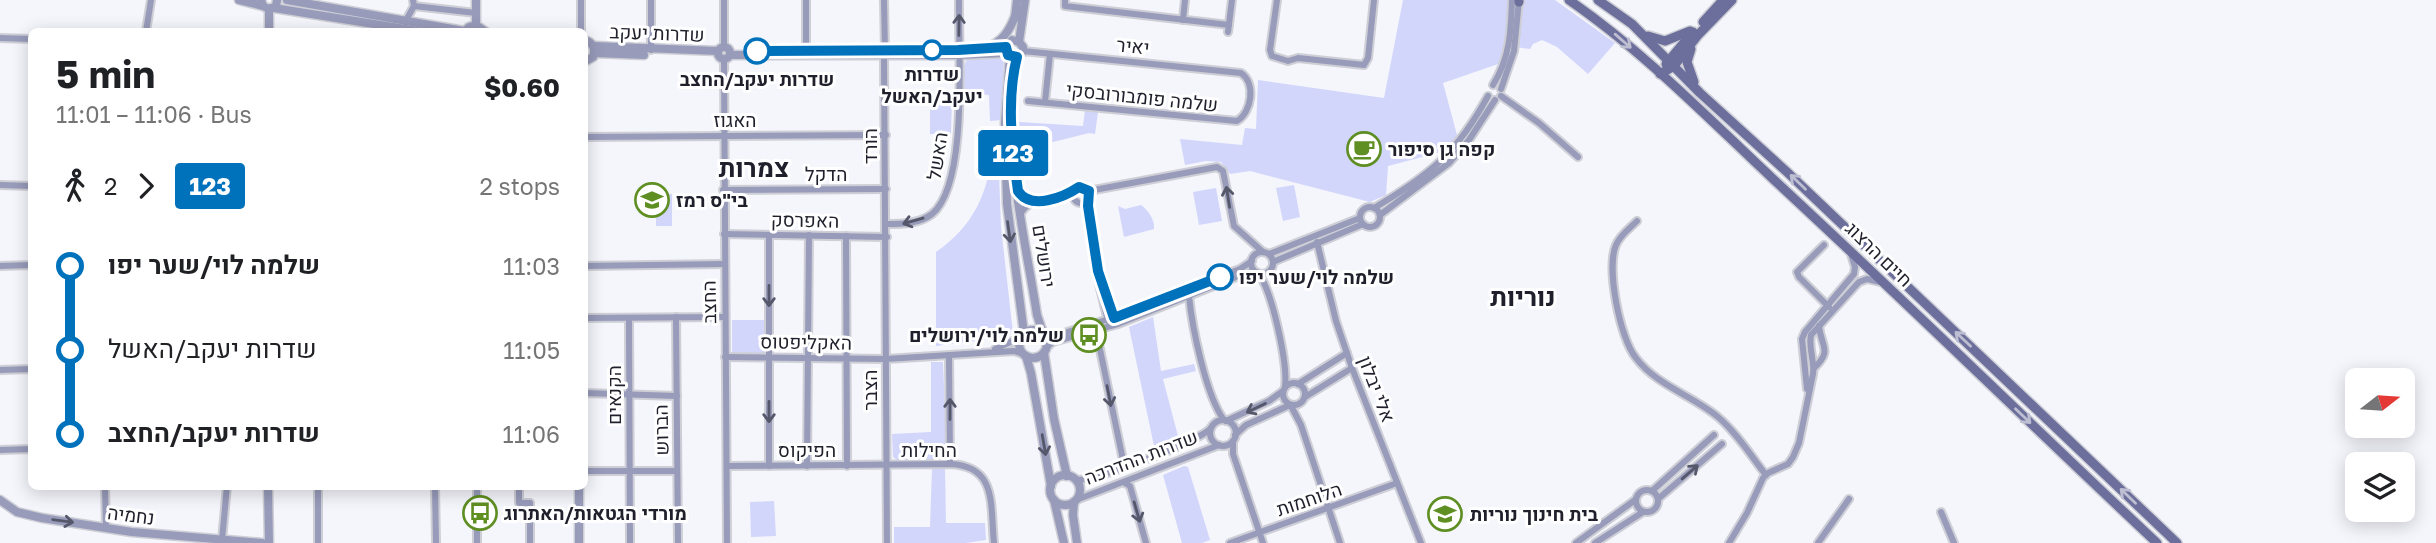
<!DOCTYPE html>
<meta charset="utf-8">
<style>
body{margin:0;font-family:"Golos Text",Heebo,sans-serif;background:#f2f2f2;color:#202124;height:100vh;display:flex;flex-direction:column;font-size:26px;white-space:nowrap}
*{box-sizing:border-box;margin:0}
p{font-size:23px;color:#757577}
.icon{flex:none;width:38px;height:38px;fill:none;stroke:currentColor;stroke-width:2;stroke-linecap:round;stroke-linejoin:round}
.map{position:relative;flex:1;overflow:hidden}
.panel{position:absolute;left:28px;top:28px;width:560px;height:462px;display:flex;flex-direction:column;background:#fff;border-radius:10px;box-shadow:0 4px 18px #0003}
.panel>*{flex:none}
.badge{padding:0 14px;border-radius:5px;font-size:24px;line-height:46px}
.needle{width:46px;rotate:73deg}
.buttons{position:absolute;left:2345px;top:368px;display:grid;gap:14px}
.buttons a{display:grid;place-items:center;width:70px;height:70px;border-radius:10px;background:#fff;box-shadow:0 4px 18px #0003;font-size:35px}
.map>.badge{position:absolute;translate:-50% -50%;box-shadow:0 0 0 4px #fff}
.legs{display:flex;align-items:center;gap:10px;height:77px;padding:0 28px;font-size:23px}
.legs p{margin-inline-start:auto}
.overview{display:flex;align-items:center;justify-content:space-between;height:119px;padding:0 28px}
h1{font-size:38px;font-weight:700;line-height:52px}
ul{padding:0 28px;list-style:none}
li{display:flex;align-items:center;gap:24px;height:84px;font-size:26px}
li i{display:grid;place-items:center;width:10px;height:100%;margin:0 9px;background:currentColor}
li i::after{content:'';width:18px;height:18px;margin:-9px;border:5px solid;border-radius:50%;background:#fff}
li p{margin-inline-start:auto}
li:first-child i{background:linear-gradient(#0000 50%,currentColor 0)}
li:last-child i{background:linear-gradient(currentColor 50%,#0000 0)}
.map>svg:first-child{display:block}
.green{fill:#d2d6fb}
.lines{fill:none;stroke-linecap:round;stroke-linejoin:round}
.minor-casing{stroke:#cecfd6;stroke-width:10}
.tertiary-casing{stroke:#cecfd6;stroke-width:11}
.secondary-casing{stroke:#cecfd6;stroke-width:12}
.minor{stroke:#989bba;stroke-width:6}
.tertiary{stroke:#989bba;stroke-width:8}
.secondary{stroke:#6c6f9b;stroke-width:9}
.oneway{stroke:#55576b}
.oneway2{stroke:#bdbed2}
.line-1-casing{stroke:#fff;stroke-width:16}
.line-1{stroke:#0072bc;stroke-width:10}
.stop-1-dot{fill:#fff;stroke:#0072bc;stroke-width:3.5}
.labels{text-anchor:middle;stroke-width:6;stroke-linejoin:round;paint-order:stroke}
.street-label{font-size:19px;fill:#1f202b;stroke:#fff}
.stop-label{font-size:19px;font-weight:bold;fill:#1f202b;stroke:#fff}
.poi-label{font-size:19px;font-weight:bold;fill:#1f202b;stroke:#fff;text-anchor:start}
.district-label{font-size:26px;font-weight:bold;fill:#1f202b;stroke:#fff}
</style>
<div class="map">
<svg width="2436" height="543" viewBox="0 0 2436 543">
<rect width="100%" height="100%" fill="#f5f5fc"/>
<g class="green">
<polygon points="1403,0 1555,0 1615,43 1588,74 1557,47 1542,40 1533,44 1530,49 1508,46 1501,63 1443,83 1457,135 1449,150 1388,166 1386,195 1370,202 1250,171 1230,174 1221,162 1206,161 1185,165 1180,139 1242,145 1245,128 1256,129 1258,80 1384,98"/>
<polygon points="1004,57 1002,120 990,121 989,95 963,93 963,69 967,59"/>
<polygon points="930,96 952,99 951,134 930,134"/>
<polygon points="1085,110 1098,112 1095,134 1089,133 1049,143 1047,132 1021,136 1019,122 1083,126"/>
<path d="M992,147H998L1001,227L1013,333L1006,337L936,346V252C973,227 990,191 992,147Z"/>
<polygon points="1294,185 1300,217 1283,221 1276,188"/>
<polygon points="1216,188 1222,221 1199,225 1193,192"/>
<rect x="656" y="194" width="16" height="32"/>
<path d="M1141,205C1148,210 1155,220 1154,229L1124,237L1118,206L1125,209Z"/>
<polygon points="1153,317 1161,371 1194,364 1196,371 1163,379 1178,436 1154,446 1129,327"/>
<rect x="732" y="320" width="33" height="33"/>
<polygon points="931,362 943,362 947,455 942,460 897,460 893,457 892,434 931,432"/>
<polygon points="1184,466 1188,467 1210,540 1202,543 1182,543 1163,475"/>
<polygon points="945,468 946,523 985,523 986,540 966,543 894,543 894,527 930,527 932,469"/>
<polygon points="774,501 776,536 751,537 750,502"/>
</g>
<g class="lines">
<g class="minor-casing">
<g id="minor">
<polyline points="651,0 651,50"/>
<polyline points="884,0 885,51"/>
<polyline points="1065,0 1065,6 1229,25"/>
<polyline points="1277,0 1270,50 1272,56 1288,61 1298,58 1364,65 1368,58 1374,0"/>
<polyline points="414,6 476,13"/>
<polyline points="1183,20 1185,0"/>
<polyline points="405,22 414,6 413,0"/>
<polyline points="146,32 151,0"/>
<polyline points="581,32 581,0"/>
<polyline points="1228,32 1232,0"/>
<polyline points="0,38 32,39"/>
<polyline points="724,47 724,0"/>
<polyline points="806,50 806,0"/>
<path d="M1023,51L1241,73C1256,83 1252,112 1237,121L1028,101"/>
<polyline points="884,56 887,543"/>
<polyline points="724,59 727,543"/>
<path d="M1493,85C1510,58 1511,31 1512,0"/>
<polyline points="1501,89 1514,51 1519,0"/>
<polyline points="1501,96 1539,123 1578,157"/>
<polyline points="1045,102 1050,54"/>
<polyline points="584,137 886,135"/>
<polyline points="0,185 32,186"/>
<circle cx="1081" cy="195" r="8"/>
<polyline points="1087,189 1094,190 1217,167 1223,171 1234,226 1263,252"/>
<polyline points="723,190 886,189"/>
<polyline points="1089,199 1089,217 1099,284 1108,321"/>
<circle cx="1370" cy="217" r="10"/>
<path d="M1374,208C1430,175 1457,153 1488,96"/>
<path d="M1021,213C1031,195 1058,201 1075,190"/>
<polyline points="1380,215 1449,163 1469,140 1495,100"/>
<path d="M1637,221C1630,228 1620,235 1616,245C1606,268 1620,339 1636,358C1656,385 1693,396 1718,417C1737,433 1751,456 1766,475"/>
<path d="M887,224C902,224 919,224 932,214C969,184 958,47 959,0"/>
<polyline points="724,234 887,237"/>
<polyline points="769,235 769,466"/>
<polyline points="846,236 847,466"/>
<polyline points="1317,242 1336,321 1352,368 1421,543"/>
<polyline points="1824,245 1797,272 1799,277 1829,307"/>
<circle cx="1262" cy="263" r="11"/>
<polyline points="1269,254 1360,218"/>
<polyline points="1273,262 1363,224"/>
<polyline points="0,266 32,265"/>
<polyline points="584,266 724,264"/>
<path d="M1258,273C1272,290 1288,364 1285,387"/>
<polyline points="1102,283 1113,319"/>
<path d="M1189,296C1192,327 1206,396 1224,420"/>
<polyline points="676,317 678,543"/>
<polyline points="584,318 725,317"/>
<polyline points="629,318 630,543"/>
<polyline points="1093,331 1097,335 1123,460 1121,467"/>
<polyline points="1045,335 1061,334 1131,312 1240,269 1252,261"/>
<polyline points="1047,347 1053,342 1118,324 1246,273 1256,272"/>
<polyline points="995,349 1021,337"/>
<polyline points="949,355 950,464"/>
<polyline points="725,357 886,359 1014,351 1023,354"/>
<path d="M1814,368C1833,350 1821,347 1819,326"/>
<polyline points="0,370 32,369"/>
<circle cx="1294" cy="394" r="11"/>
<polyline points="1298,384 1347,353"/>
<polyline points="1807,389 1802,339 1805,332 1854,274 1855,267 1851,254"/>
<polyline points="584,393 677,396"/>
<polyline points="1305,397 1352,368"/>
<polyline points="1291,406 1301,425 1340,543"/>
<circle cx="1223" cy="433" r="13"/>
<polyline points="1226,421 1269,401 1283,391"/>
<polyline points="1235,435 1246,425 1290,405"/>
<polyline points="1233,441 1233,454 1263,543"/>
<polyline points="0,450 32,449"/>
<path d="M727,466L950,464C998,466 990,506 994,543"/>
<polyline points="807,466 809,235"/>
<polyline points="584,471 677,471"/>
<path d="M1076,480C1094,481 1199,442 1211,428"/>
<polyline points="1125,483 1130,486 1146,543"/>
<polyline points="105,486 106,528"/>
<polyline points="318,486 318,543"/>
<polyline points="435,486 436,543"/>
<polyline points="477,486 477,543"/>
<polyline points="519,486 519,503 530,503 530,543"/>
<circle cx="1647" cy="501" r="11"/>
<polyline points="1652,491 1714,435"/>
<polyline points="1658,499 1722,444"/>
<polyline points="1076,500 1219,445"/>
<polyline points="1941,512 1954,543"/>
<polyline points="222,540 227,486"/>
<polyline points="1230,543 1397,483"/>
<polyline points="1576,543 1635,500"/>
<polyline points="1595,543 1643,512"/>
<path d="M1729,543L1747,513L1763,478L1768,473L1788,464L1793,457L1799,443L1813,374C1815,361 1808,348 1811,335L1859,282L1867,279L1880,282"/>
<polyline points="1818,543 1849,499"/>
</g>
</g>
<g class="tertiary-casing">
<g id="tertiary">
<polyline points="239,0 263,6"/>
<polyline points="261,0 263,6 269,9 276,6 277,0"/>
<polyline points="287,0 464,31"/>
<polyline points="476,0 476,25"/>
<polyline points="274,8 424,32"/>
<polyline points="269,9 269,32"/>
<polyline points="1015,18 1017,0"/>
<polyline points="464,32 469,27 476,25 486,32"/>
<path d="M584,40C593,42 596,49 593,57L584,62"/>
<polyline points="1019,42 1025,0"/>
<polyline points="594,46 718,51"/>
<circle cx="724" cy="53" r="6"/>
<path d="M985,49C1003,41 1009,32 1016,14"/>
<polyline points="925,50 975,49"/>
<polyline points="594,53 644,55"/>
<polyline points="730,55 958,55 1007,53"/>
<polyline points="1010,56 1017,57 1022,53 1023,47 1019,42 1012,40 1006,47 1010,56 1005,123 1007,204 1024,333"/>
<path d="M1017,57C999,134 1025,237 1037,315L1043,333"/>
<circle cx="1033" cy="344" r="14"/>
<polyline points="1044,353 1054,419 1067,476"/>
<polyline points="1026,356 1031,373 1051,486"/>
<circle cx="1065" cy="490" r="15"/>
<polyline points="268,486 269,543"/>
<polyline points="0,500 17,512 42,518 132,532 262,543"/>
<polyline points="1054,500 1064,543"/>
<polyline points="1074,502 1073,515 1077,543"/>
<polyline points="579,543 579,486"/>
</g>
</g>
<g class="secondary-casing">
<g id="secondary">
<path d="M1569,0C1643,51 1707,117 1772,178C1902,298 2028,422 2157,543"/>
<polyline points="1598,0 1632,24 1700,93 1787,172 2177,543"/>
<polyline points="1519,2 1519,0"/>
<polyline points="1703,22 1723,0"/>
<polyline points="1648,36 1665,41 1690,31"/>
<polyline points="1691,49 1687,62 1694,82"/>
<polyline points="1666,64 1693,32"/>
<polyline points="1660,74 1674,66 1698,35 1732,0"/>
</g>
</g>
<use href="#minor" class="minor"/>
<use href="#tertiary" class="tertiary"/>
<use href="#secondary" class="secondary"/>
</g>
<defs><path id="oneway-shaft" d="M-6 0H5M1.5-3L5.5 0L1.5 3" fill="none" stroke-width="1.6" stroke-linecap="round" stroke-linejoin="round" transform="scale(1.75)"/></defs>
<g class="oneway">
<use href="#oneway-shaft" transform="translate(959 25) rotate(-89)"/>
<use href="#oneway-shaft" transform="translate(1228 197) rotate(-99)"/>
<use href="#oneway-shaft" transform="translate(913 221) rotate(164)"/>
<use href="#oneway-shaft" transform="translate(1009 232) rotate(82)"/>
<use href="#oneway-shaft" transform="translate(769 296) rotate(90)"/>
<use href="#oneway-shaft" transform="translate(1109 396) rotate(79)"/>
<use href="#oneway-shaft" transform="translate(1256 408) rotate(154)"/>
<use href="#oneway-shaft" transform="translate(950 409) rotate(-90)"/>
<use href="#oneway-shaft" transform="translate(769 412) rotate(90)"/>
<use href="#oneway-shaft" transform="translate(1044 445) rotate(80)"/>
<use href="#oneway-shaft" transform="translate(1690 472) rotate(-41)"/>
<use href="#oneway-shaft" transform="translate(1137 512) rotate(74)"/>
<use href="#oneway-shaft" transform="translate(63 521) rotate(8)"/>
</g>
<g class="oneway2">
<use href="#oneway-shaft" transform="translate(1623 41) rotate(41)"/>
<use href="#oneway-shaft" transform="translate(1798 182) rotate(-136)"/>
<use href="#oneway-shaft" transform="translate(1963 339) rotate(-137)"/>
<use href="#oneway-shaft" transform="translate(2023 416) rotate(44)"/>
<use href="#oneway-shaft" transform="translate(2128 496) rotate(-136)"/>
</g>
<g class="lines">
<g class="line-1-casing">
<path id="line-1" d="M757,51L958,50L1006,47L1008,55L1017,57C1006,101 1012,147 1018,191C1031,211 1064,197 1079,187L1089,191L1088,206L1098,271L1114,318L1220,277"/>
</g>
<use href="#line-1" class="line-1"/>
</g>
<defs>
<g id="cafe-ring" transform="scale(1.75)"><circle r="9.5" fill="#fff" stroke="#5f8e23" stroke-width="1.5"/><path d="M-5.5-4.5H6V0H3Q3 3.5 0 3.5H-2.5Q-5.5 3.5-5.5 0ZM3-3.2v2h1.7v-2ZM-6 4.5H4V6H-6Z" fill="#5f8e23"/></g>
<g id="school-ring" transform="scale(1.75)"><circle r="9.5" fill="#fff" stroke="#5f8e23" stroke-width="1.5"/><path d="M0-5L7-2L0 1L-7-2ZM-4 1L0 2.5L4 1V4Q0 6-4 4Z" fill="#5f8e23"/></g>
<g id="bus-ring" transform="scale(1.75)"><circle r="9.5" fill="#fff" stroke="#5f8e23" stroke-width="1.5"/><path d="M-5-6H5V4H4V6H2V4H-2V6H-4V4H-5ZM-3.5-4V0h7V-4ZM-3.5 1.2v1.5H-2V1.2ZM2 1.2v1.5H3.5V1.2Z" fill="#5f8e23"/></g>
</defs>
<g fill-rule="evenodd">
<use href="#cafe-ring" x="1364" y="149"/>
<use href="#school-ring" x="652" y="200"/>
<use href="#bus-ring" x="1089" y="335"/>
<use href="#bus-ring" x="480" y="513"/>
<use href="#school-ring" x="1445" y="514"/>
</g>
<g class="stop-1-dot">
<circle cx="932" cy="50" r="9"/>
<circle cx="757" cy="51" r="12"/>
<circle cx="1220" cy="277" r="12"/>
</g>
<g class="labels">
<g class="street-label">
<text transform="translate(657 33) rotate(2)" y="7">שדרות יעקב</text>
<text transform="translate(1133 46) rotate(6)" y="7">יאיר</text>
<text transform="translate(1142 97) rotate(6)" y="7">שלמה פומבורובסקי</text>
<text x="735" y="127">האגוז</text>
<text transform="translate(870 146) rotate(-90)" y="7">הורד</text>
<text transform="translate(937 156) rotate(-81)" y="7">האשל</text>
<text x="826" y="181">הדקל</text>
<text transform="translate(805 220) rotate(1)" y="7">האפרסק</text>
<text transform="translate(1879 254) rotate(44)" y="7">חיים הרצוג</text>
<text transform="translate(1044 256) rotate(81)" y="7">ירושלים</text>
<text transform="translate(709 302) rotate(-91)" y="7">החצב</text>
<text transform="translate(806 342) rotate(1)" y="7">האקליפטוס</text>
<text transform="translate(1377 389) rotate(69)" y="7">אלי יבלון</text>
<text transform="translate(870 390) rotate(-90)" y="7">הצבר</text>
<text transform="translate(614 395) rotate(-90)" y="7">הקנאים</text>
<text transform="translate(661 430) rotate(-91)" y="7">הברוש</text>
<text x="807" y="457">הפיקוס</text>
<text x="929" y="457">החילות</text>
<text transform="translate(1141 457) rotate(-21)" y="7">שדרות ההדרכה</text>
<text transform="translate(1309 499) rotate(-19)" y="7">הלוחמות</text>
<text transform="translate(131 515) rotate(7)" y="7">נחמיה</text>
</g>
<g class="stop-label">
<text x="932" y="81">שדרות<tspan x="932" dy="22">יעקב/האשל</tspan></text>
<text x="757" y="86">שדרות יעקב/החצב</text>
<text x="1239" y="284" text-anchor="start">שלמה לוי/שער יפו</text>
</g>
<g class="poi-label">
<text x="1388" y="156">קפה גן סיפור</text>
<text x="676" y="207">בי"ס רמז</text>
<text x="1064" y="342" text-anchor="end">שלמה לוי/ירושלים</text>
<text x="504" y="520">מורדי הגטאות/האתרוג</text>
<text x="1470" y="521">בית חינוך נוריות</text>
</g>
<g class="district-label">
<text x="754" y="177">צמרות</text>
<text x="1523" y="306">נוריות</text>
</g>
</g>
</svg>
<div class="buttons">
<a><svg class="needle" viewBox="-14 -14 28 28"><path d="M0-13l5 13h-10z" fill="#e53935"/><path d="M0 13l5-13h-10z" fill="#757577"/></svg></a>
<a><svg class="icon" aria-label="layers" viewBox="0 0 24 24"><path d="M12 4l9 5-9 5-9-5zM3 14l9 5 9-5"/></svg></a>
</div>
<b class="badge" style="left:1013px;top:153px;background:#0072bc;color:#fff">123</b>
<section class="panel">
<div class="overview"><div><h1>5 min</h1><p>11:01 – 11:06 · Bus</p></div><b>$0.60</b></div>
<div class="legs"><svg class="icon" aria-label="walk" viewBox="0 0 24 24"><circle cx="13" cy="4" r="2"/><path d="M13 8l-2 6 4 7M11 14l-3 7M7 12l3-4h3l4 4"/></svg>2<svg class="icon" aria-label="forward" viewBox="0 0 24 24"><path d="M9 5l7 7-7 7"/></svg><b class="badge" style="background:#0072bc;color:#fff">123</b><p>2 stops</p></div>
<ul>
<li><i style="color:#0072bc"></i><b>שלמה לוי/שער יפו</b><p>11:03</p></li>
<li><i style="color:#0072bc"></i><span>שדרות יעקב/האשל</span><p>11:05</p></li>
<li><i style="color:#0072bc"></i><b>שדרות יעקב/החצב</b><p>11:06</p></li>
</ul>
</section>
</div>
